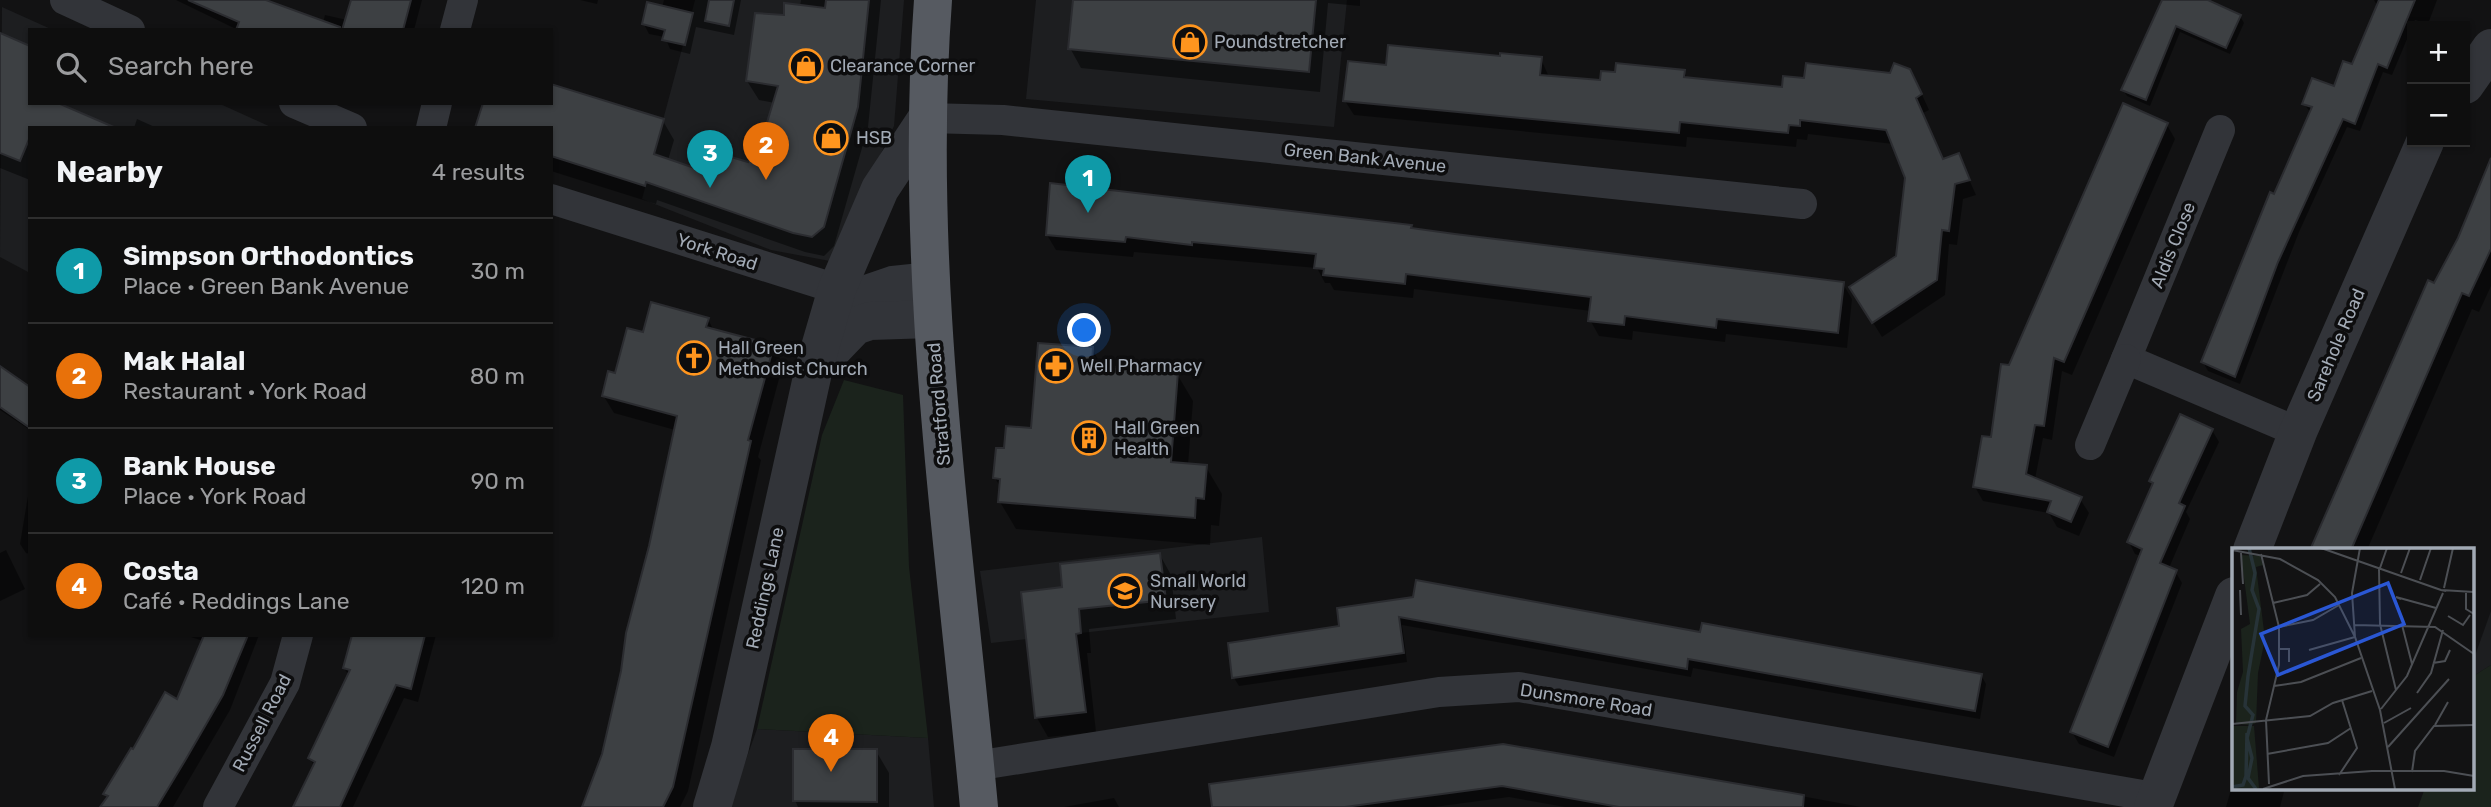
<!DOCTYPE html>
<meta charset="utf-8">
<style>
:root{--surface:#0e0e0e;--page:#1c1c1c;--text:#f1f3f6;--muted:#9b9c9e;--line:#2e2e2e;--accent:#7c3aed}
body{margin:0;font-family:Rubik,sans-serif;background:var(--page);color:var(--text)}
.controls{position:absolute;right:21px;top:21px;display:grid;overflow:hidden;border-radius:0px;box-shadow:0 2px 5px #0004}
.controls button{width:63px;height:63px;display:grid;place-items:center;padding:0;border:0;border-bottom:2px solid var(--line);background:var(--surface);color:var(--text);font:35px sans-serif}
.you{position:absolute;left:1085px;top:331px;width:24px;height:24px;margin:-18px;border:5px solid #fff;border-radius:50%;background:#1a73e8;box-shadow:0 0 0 10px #1a73e833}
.badge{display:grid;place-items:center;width:46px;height:46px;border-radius:50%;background:var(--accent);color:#fff;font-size:23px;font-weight:700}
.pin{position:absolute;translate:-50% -58px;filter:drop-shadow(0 2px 4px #0008)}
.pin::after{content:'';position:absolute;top:37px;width:24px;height:21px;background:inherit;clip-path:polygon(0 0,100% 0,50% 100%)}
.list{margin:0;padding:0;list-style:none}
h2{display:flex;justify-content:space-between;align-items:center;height:91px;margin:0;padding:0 28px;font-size:30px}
h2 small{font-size:23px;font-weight:400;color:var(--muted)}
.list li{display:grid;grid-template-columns:46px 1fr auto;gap:21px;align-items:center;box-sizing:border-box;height:105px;padding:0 28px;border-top:2px solid var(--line)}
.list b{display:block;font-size:26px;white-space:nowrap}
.list p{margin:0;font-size:23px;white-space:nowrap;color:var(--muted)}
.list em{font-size:23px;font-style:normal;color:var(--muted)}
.icon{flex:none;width:38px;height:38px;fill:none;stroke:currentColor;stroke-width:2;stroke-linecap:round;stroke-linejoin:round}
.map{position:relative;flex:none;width:2491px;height:807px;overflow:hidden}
.search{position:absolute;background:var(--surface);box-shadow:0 2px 5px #0004;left:28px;top:28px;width:525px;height:77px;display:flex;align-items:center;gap:18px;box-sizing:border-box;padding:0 24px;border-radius:0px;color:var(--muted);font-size:26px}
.panel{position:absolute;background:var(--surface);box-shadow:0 2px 5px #0004;left:28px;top:126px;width:525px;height:511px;border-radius:0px}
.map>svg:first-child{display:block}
.built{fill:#1d1e20}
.green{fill:#1b231c}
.shadow{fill:#0007}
.building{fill:#3d4043;stroke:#2b2c30;stroke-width:2}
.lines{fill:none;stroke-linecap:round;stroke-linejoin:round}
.minor{stroke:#323439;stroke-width:30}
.tertiary{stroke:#323439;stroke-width:38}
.trunk{stroke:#565a61;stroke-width:38}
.labels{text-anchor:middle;stroke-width:7;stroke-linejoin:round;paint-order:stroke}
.poi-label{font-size:18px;fill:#a2aab5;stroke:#0d0d0e;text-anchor:start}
.street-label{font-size:18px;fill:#a2aab5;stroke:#0d0d0e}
.inset-river{fill:none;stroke:#273338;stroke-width:3.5}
.inset-road{fill:none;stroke:#4c4f54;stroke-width:2}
.view{fill:#2a57d4;fill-opacity:0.15;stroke:#2a57d4;stroke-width:3.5}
.inset-edge{fill:none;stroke:#a2aab5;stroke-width:3.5}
</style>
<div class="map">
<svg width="2491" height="807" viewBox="0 0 2491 807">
<rect width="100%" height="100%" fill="#121213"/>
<g class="built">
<polygon points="695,0 904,0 894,126 830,261 771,250 642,199"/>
<polygon points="1036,0 1347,0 1334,127 1026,99"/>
<polygon points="2,7 53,30 30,30 30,103 218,103 273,128 30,128 30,273 0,257"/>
<polygon points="1262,537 1269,612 991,643 980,571"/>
<polygon points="2491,611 2491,665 2472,677 2472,664"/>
<polygon points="757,729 928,738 934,807 729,807"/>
</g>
<g class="green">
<polygon points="844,380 903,395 909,567 928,738 757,729 822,435"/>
<polygon points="2491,665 2491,807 2418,807 2425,788 2472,788 2472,677"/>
</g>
<g class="shadow">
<polygon points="176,0 261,0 323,23 325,15 347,20 352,0 422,0 414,30 238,30"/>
<polygon points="580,0 598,0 597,4"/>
<polygon points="664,0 741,0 734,35 696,27 690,54 670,49 665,37 649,34 644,24 662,8"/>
<polygon points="801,0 881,0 868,127 834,246 824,256 805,252 657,200 656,204 551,171 551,128 663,121 674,140 668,160 707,174 749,164 760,151 775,103 759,100 747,81 786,17 800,6"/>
<polygon points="1075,0 1360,0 1360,6 1328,3 1320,92 1081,68 1070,48"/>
<polygon points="2164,0 2204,0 2240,16 2244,23 2230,54 2180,32 2150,106 2127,96 2123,90"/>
<polygon points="2374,0 2437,0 2428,24 2415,20 2392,75 2383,72 2360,131 2347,127 2299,232 2240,384 2208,371 2203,362 2311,113 2304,104 2335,89 2353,67 2378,7"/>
<polygon points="0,48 30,103 66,103 64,108 30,128 30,180 0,168"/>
<polygon points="1501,58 1541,59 1549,77 1602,82 1684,72 1688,79 1783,89 1918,86 1929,110 1923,113 1944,160 1958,155 1976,195 1963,199 1957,245 1949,244 1945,295 1882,337 1860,302 1898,257 1907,178 1893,144 1808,134 1807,140 1797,139 1796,147 1687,137 1686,147 1354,115 1345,101 1387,67"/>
<polygon points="137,119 157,128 134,128"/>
<polygon points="2167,125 2175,139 2072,375 2062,371 2052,440 2043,438 2035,479 2080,499 2089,513 2079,536 2057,527 2049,513 1983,501 1975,487 1992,439 2010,367"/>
<polygon points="2491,167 2491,286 2479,312 2472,309 2367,550 2312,550"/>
<polygon points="1410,227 1412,230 1843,284 1852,299 1847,348 1726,334 1725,342 1633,331 1632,340 1599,336 1590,320 1591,311 1414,289 1413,298 1334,290 1330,283 1325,283 1317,268 1134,252 1133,257 1056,250 1047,235"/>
<polygon points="708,319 714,331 773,347 783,364 758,457 761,460 688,791 680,807 583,807 598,776 675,430 614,413 603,395 616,375"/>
<polygon points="1092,349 1103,368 1177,374 1193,401 1188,465 1206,467 1222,494 1219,526 1211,525 1210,545 1016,529 1000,502 1001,488 995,478 1006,450 1033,430"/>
<polygon points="0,368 30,389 30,430 0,410"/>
<polygon points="2212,430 2219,442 2186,512 2190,519 2169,568 2175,571 2182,583 2114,757 2079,744 2072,732 2141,556 2135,554 2129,542 2154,485 2151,481"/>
<polygon points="30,484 30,554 26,553 20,544"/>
<polygon points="6,550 25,589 0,601 0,553"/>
<polygon points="1160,555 1171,575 1176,619 1089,629 1091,653 1087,653 1096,732 1048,737 1037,718 1064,589"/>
<polygon points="1415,598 1702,634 1981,675 1986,684 1980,719 1693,668 1691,677 1402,625 1407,662 1239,686 1234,678 1341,628"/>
<polygon points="185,635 259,635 230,710 173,807 102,807 134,751 177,701 203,641"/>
<polygon points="354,635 436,635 418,702 404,698 353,807 295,807 314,766 310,758 349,676 344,668"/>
<polygon points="876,751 889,773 889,807 798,807 795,800"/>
<polygon points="1665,771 1861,807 1565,807 1509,797 1434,807 1214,807 1211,786 1665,775"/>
<polygon points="2234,779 2234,788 2285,788 2280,807 2226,807"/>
<polygon points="1114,798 1119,807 1064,807"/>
</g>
<g class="building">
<polygon points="188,0 266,0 340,27 340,30 236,30 239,22"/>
<polygon points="351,0 411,0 403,30 342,30"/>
<polygon points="709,0 734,0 729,26 705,21"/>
<polygon points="826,0 869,0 858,107 824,227 812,237 793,233 646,182 645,186 551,156 551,128 475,128 483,103 551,103 551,84 664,119 654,154 706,172 711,151 748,162 754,147 759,149 778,86 746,81 755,13 784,15 784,3 825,8"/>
<polygon points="1073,0 1316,0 1309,72 1068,49"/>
<polygon points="2162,0 2208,0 2241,15 2226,48 2176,26 2146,100 2121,90"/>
<polygon points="2379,0 2415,0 2387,68 2378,64 2355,124 2343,119 2278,262 2235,377 2201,362 2270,192 2274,194 2312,107 2302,104 2312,78 2334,86 2343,61 2352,64"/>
<polygon points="647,2 693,13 685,45 662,40 665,30 642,24"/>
<polygon points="0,33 30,46 30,103 58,103 116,128 30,128 30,137 20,161 0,153"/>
<polygon points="1388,45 1500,56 1500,53 1542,57 1540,75 1600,80 1601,71 1615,72 1616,63 1685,70 1684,77 1782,87 1783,76 1804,78 1806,63 1890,73 1894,63 1910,69 1922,94 1916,98 1943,159 1959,153 1970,180 1955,184 1949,231 1942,230 1937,280 1872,323 1849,287 1896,256 1905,178 1886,130 1800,120 1800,126 1789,125 1788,133 1680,122 1679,133 1343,101 1348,61 1386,65"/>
<polygon points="2123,103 2168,123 2064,362 2054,358 2044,426 2035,425 2026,474 2082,497 2071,522 2047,512 2051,501 1973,487 1982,436 1991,437 2001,364 2009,365"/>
<polygon points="2491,158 2491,249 2469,296 2462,293 2351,550 2310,550 2428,280 2434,283 2458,238"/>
<polygon points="1050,183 1412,225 1411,228 1455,234 1844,282 1838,333 1717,319 1716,328 1625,316 1624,325 1588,321 1591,297 1406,274 1405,284 1323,275 1324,269 1314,268 1316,254 1192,242 1192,245 1126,237 1125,242 1046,235"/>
<polygon points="651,302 709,318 706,327 774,345 748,440 751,441 673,787 663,807 582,807 602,754 621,671 626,633 649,546 677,416 602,396 608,371 615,373 627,328 643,332"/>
<polygon points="1038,343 1093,347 1092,365 1178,372 1171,462 1207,465 1204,499 1196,498 1195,518 998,502 1000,479 993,478 996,448 1004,448 1006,426 1031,428"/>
<polygon points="0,366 30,387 30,428 0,407"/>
<polygon points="2180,414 2213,429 2179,503 2185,506 2160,563 2177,570 2108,747 2070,732 2142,549 2127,542 2153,483 2149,481"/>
<polygon points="1160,553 1166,600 1079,609 1081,633 1076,634 1086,712 1035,718 1021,592 1062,587 1060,564"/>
<polygon points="1416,580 1700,632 1702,623 1982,674 1975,711 1688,659 1687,669 1399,617 1404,653 1232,678 1228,643 1339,626 1337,608 1413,597"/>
<polygon points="204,635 248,635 223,695 186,759 157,807 100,807 108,796 103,794 131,748 133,749 165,692 177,699"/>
<polygon points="352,635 425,635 411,689 396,685 340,807 293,807 315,762 308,758 350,670 343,668"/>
<polygon points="1503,744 1804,795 1803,807 1619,807 1502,786 1345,807 1212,807 1209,784"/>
<polygon points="793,749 877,749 877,802 793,801"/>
</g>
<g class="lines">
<g class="minor">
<polyline points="65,0 130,30"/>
<polyline points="455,30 463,0"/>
<polyline points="294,103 352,128"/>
<polyline points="927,118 1003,120 1802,204"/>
<polyline points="431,128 437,103"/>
<polyline points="2220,130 2126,359 2298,432"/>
<polyline points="551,199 837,289 855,298"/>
<polyline points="2090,445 2126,359"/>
<polyline points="975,766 1439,692 1519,687 2154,797"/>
<polyline points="218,807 285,683 298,635"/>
</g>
<g class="tertiary">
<polyline points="2465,85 2491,48"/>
<polyline points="832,333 855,298 893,285 931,281"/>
<polyline points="830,352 855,326 870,321 931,319"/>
<polyline points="2252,550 2298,432 2425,142"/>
<polyline points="712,807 730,747 814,368 837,289 880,189 927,118"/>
<polyline points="2153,807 2234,596"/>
</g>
<path class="trunk" d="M933 0C913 270 954 538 979 807"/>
</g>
<defs>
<symbol id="shop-ring" viewBox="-11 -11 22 22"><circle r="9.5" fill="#0d0d0e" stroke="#ff951e" stroke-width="1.5"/><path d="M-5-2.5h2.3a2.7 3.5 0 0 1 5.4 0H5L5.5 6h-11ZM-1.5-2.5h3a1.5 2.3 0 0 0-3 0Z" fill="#ff951e"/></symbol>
<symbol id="church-ring" viewBox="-11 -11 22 22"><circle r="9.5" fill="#0d0d0e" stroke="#ff951e" stroke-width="1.5"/><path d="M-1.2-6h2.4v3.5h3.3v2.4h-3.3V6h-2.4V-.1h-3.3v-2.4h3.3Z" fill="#ff951e"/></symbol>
<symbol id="pharmacy-ring" viewBox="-11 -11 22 22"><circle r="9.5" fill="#0d0d0e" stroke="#ff951e" stroke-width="1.5"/><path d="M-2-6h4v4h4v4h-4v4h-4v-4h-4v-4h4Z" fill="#ff951e"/></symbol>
<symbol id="building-ring" viewBox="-11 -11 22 22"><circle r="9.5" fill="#0d0d0e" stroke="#ff951e" stroke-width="1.5"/><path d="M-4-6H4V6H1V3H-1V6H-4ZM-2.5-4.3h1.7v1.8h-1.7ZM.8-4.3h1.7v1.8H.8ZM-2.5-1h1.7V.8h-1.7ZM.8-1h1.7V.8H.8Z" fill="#ff951e"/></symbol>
<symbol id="school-ring" viewBox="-11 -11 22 22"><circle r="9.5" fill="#0d0d0e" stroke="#ff951e" stroke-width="1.5"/><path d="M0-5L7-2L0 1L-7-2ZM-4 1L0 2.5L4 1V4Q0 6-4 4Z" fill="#ff951e"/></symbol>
</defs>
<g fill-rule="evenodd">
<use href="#shop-ring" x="1171" y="23" width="38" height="38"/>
<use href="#shop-ring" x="787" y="47" width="38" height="38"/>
<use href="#shop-ring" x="812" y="119" width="38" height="38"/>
<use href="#church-ring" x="675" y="339" width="38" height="38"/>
<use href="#pharmacy-ring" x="1037" y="347" width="38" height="38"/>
<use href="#building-ring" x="1070" y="419" width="38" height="38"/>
<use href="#school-ring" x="1106" y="572" width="38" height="38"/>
</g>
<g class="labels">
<g class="poi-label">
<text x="1214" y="48">Poundstretcher</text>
<text x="830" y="72">Clearance Corner</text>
<text x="856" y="144">HSB</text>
<text x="718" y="354">Hall Green<tspan x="718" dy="21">Methodist Church</tspan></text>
<text x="1080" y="372">Well Pharmacy</text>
<text x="1114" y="434">Hall Green<tspan x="1114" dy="21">Health</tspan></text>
<text x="1150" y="587">Small World<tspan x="1150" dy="21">Nursery</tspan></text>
</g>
<g class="street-label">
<text transform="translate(1365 158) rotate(6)" y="6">Green Bank Avenue</text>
<text transform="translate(2173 245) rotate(-68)" y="6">Aldis Close</text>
<text transform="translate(717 252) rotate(18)" y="6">York Road</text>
<text transform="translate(2336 345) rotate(-67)" y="6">Sarehole Road</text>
<text transform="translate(939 404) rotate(-95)" y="6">Stratford Road</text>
<text transform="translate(765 588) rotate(-78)" y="6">Reddings Lane</text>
<text transform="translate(1586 700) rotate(9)" y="6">Dunsmore Road</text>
<text transform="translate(262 723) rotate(-63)" y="6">Russell Road</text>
</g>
</g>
<g transform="translate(2232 548)">
<rect width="242" height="242" fill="#121213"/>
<path d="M9 7 28 8 31 17 24 19 33 91 26 125 24 175 19 177 4 176 5 144 11 124 9 81 18 76ZM0 178H22L27 240 0 241Z" fill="#1b231c"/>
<path class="inset-river" d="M16 128 13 158 21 167 15 190 20 210 16 230 24 241M16 128 27 61 20 42 23 25 17 0M0 239 11 237 14 228 15 185"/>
<path class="inset-road" d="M89 0 209 42M0 2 48 11 86 32 103 49 123 89 148 162 163 241M9 5 11 36M29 6 47 79V117L34 172 37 236M148 20 155 0M147 21 148 76 164 142M169 25 178 0M188 32 199 0M212 40 221 0M8 42 9 67M214 43 209 42 242 44M234 45V61L242 66M169 51 164 49 204 60M41 55 75 47 88 36M216 68 231 77 238 67M122 77 203 79 242 106M170 77 180 116M47 79 81 72 107 57M47 101H57V114M77 102 123 89 120 45 128 0M201 115 213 113 218 102M42 138 69 134 129 110M185 145 199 125 211 82M149 161 175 128 211 45M152 175 179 160M0 176 78 168 101 155 140 143M203 177 216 154M156 199 217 131M35 206 96 195 119 180M180 224 183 203 202 178 242 177M107 227 125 200 110 152M31 241 71 228 140 223H212L242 228"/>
<path class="view" d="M156 35 172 76 46 127 29 86Z"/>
<rect width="242" height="242" class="inset-edge"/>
</g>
</svg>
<div class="controls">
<button>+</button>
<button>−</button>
</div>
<div class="you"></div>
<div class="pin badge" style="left:1088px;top:213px;background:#0f9aa8">1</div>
<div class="pin badge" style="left:766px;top:180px;background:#e8710a">2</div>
<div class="pin badge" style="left:710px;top:188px;background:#0f9aa8">3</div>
<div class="pin badge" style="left:831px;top:772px;background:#e8710a">4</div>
<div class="search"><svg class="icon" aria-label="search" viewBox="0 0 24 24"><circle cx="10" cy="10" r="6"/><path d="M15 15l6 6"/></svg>Search here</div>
<section class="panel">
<h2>Nearby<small>4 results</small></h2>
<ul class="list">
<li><span class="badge" style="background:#0f9aa8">1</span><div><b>Simpson Orthodontics</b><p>Place · Green Bank Avenue</p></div><em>30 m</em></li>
<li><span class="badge" style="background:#e8710a">2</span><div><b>Mak Halal</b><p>Restaurant · York Road</p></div><em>80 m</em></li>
<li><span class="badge" style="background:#0f9aa8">3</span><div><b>Bank House</b><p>Place · York Road</p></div><em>90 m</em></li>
<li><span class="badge" style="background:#e8710a">4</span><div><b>Costa</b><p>Café · Reddings Lane</p></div><em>120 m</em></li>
</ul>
</section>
</div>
